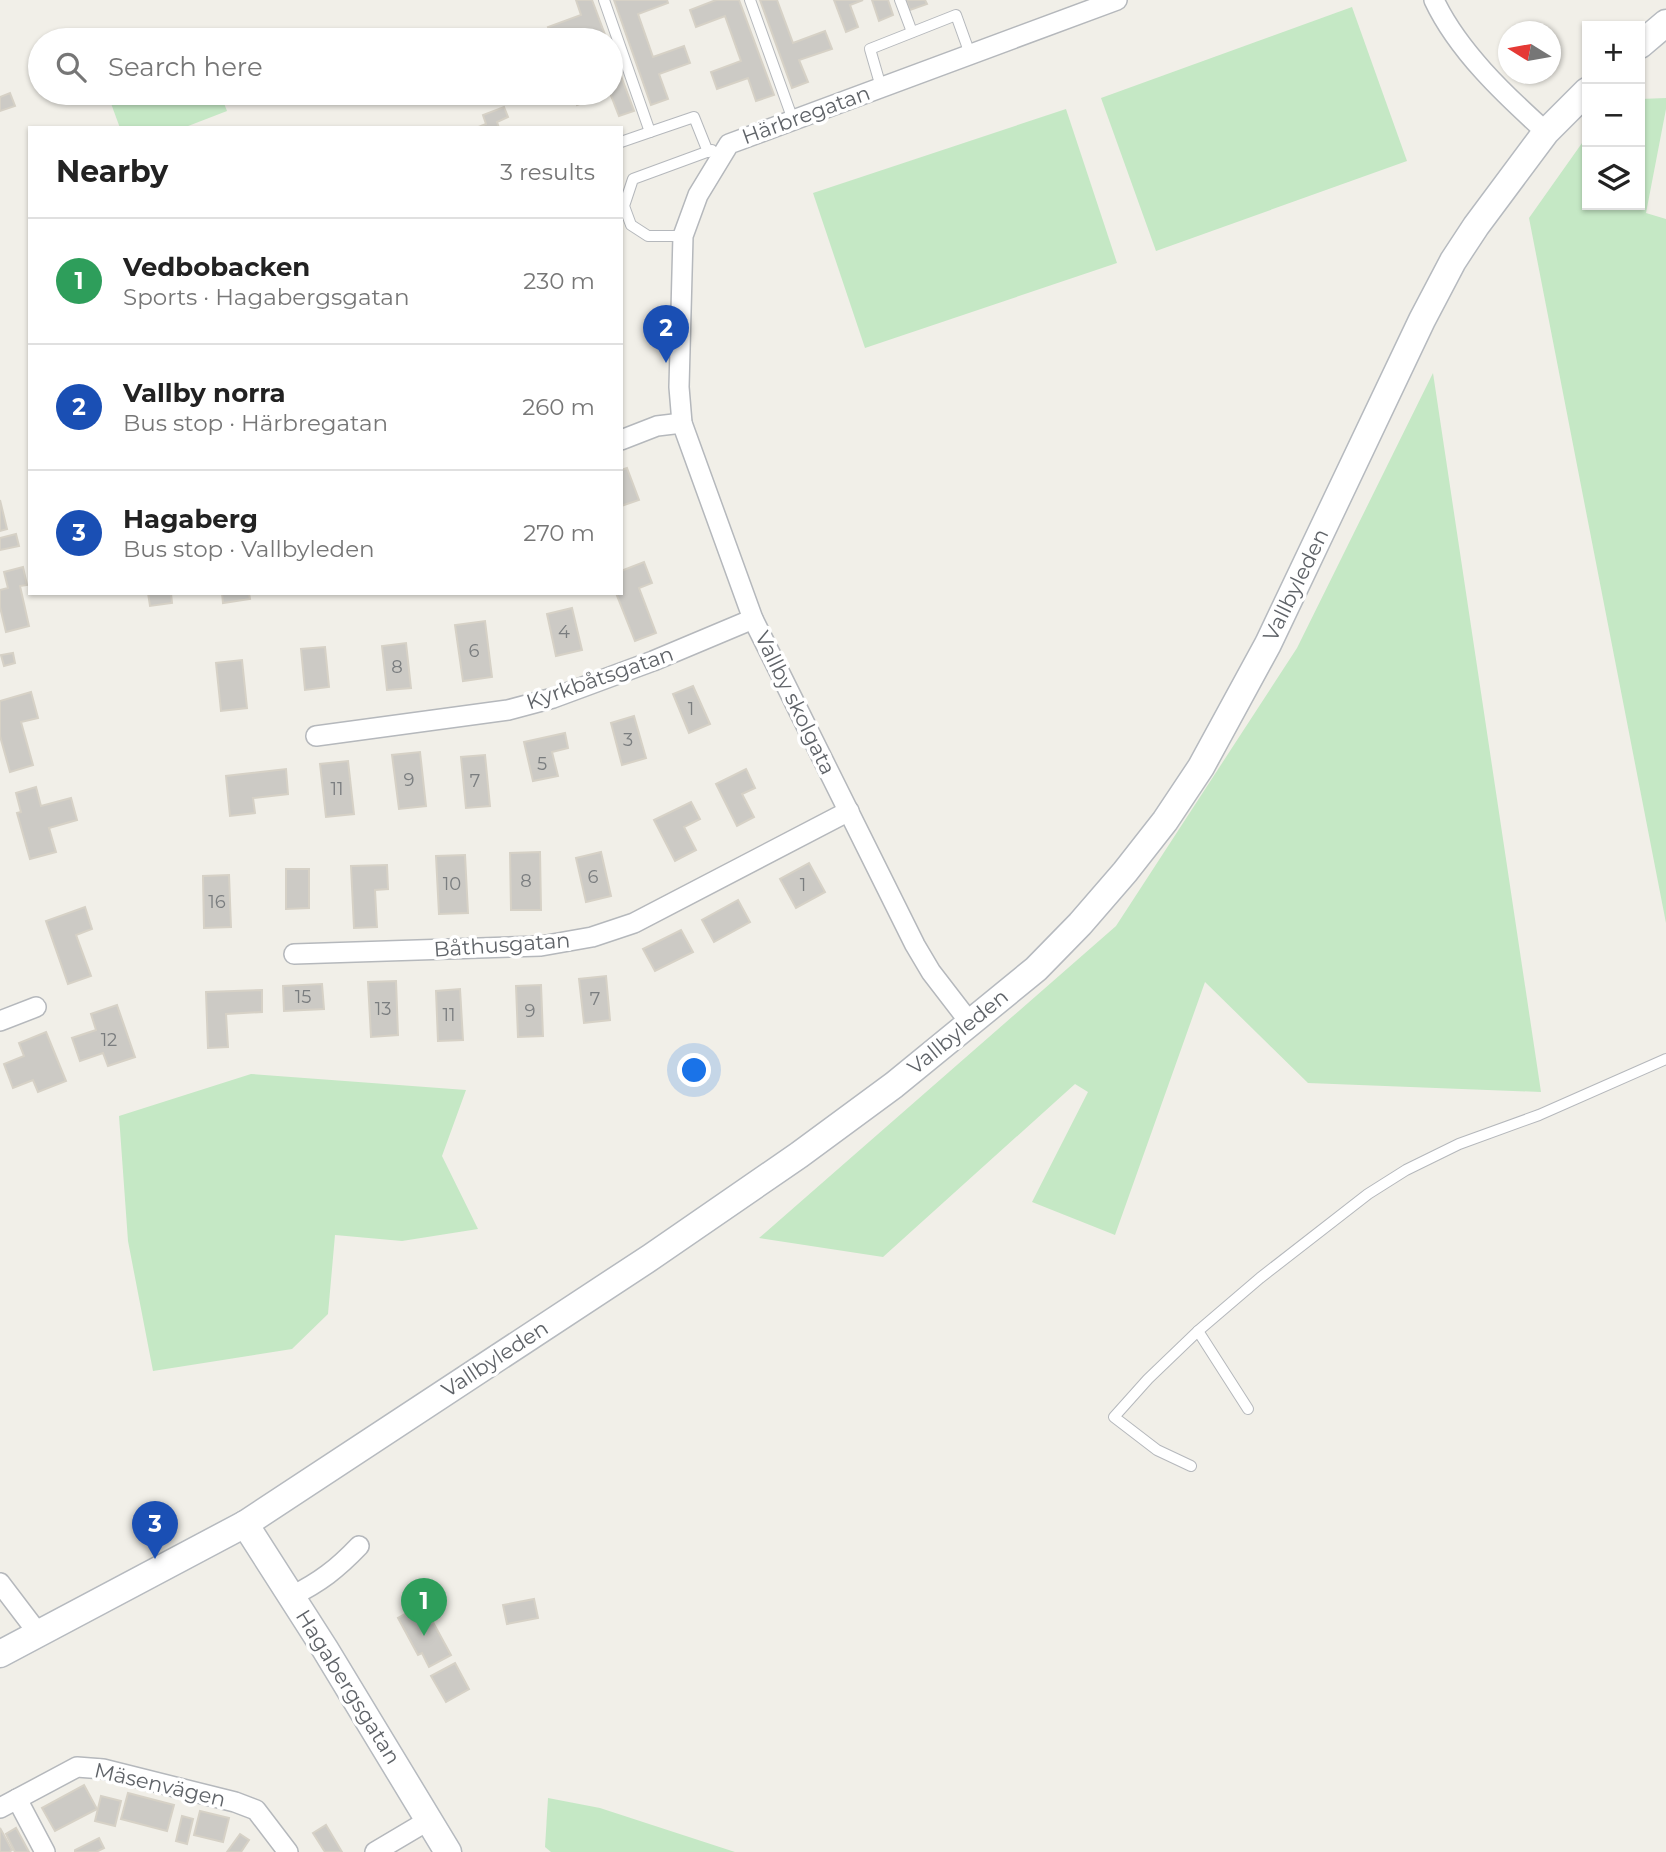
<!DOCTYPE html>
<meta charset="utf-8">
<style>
:root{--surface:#fff;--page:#f6f6f6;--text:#222;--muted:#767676;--line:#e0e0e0;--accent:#ea580c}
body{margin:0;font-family:Montserrat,sans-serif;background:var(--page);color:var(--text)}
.controls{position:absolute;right:21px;top:21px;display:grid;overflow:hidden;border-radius:0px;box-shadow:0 2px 5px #0004}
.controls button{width:63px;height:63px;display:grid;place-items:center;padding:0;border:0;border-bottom:2px solid var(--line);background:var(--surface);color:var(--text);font:35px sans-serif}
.compass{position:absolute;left:1498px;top:21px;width:63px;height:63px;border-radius:50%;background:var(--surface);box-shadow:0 2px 5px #0004;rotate:281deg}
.you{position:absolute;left:695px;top:1071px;width:24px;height:24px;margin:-18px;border:5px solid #fff;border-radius:50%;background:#1a73e8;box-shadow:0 0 0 10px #1a73e833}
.badge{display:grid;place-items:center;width:46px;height:46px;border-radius:50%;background:var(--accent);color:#fff;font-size:23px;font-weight:700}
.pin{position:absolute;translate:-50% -58px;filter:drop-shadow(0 2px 4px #0008)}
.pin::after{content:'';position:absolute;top:37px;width:24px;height:21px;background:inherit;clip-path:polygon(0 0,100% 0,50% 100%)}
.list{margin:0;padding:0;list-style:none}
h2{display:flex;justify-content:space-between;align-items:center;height:91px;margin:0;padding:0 28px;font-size:30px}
h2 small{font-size:23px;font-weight:400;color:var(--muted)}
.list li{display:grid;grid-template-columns:46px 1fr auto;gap:21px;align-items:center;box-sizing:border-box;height:126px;padding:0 28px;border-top:2px solid var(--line)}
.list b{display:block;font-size:26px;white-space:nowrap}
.list p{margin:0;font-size:23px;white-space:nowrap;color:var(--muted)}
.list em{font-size:23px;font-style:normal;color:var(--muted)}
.icon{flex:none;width:38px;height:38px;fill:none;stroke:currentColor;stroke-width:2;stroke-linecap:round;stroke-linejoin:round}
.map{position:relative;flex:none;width:1666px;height:1852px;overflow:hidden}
.search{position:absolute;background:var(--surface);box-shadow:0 2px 5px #0004;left:28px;top:28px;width:595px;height:77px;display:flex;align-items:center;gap:18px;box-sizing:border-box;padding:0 24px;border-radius:38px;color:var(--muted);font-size:26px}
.panel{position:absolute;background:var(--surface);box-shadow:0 2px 5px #0004;left:28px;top:126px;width:595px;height:469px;border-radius:0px}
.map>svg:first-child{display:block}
.green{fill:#c5e8c5}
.building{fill:#cccac5;stroke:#d6d1c6;stroke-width:2}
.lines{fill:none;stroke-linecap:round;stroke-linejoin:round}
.lane-casing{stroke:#b5b8bc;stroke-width:12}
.street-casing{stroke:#b5b8bc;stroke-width:22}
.secondary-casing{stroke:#b6babf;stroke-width:29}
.lane{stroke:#fff;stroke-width:10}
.street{stroke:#fff;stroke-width:19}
.secondary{stroke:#fff;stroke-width:26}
.labels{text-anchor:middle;stroke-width:7;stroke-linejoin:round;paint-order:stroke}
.number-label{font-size:18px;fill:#7a7d7f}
.street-label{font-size:21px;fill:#5f6368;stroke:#fff}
</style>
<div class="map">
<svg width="1666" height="1852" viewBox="0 0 1666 1852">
<rect width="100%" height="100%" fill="#f1efe8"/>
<g class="green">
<polygon points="1352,7 1407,161 1156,251 1101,98"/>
<polygon points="122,93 220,93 227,111 183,128 120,128 109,98"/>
<polygon points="1666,98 1666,109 1646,213 1666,219 1666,923 1529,218 1587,136 1587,205 1640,205 1640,99"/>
<polygon points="1066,109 1117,263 865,348 813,193"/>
<polygon points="1433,373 1541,1092 1308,1083 1205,982 1115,1235 1032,1202 1088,1092 1075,1084 883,1257 759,1238 1116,926 1297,648"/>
<polygon points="251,1074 466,1090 442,1156 478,1229 402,1241 335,1235 328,1314 292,1349 153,1371 128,1241 119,1116"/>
<polygon points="548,1798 600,1808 735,1852 551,1852 545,1847"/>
</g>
<g class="building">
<polygon points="576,0 592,0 607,40 591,40 588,31 563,40 553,40 548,27 581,15"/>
<polygon points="614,0 667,0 668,3 638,14 653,57 684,46 690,63 659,74 668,99 651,105"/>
<polygon points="716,0 739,0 774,95 756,101 748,78 717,89 711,72 741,61 725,16 696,27 690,10"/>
<polygon points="760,0 777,0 793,43 825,31 832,49 799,60 808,82 792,88"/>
<polygon points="834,0 863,0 850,5 858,27 846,32"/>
<polygon points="872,0 888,0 893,15 879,21"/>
<polygon points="906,0 925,0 927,4 910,10"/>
<polygon points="611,49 634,111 619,116 610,93"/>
<polygon points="10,93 15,106 0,111 0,97"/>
<polygon points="573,93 610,93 577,105"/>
<polygon points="504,107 508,117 497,122 499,128 476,128 486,124 483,115"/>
<polygon points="627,468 639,500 621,506 621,470"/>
<polygon points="0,500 7,529 0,531"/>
<polygon points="16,534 19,546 0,550 0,538"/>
<polygon points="644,562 652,583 639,588 656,633 635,641 616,593 621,593 621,571"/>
<polygon points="23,567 27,585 20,586 29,626 6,632 0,607 0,590 8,588 4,572"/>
<polygon points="148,593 171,593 172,603 150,606"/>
<polygon points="222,593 249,593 250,599 223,603"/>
<polygon points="572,608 582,650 556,656 547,614"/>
<polygon points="485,621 492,677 463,681 455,625"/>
<polygon points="406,643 411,688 387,690 382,646"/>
<polygon points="325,647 329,687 305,690 301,649"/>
<polygon points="13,653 15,663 4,666 1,655"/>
<polygon points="242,660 247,708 221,711 216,663"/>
<polygon points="693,686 710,724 689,733 673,694"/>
<polygon points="31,692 38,718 21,722 33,765 10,772 0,736 0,701"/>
<polygon points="634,716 646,758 622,765 611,723"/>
<polygon points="565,733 568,748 552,752 558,776 533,781 524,742"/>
<polygon points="420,752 426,806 399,809 392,755"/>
<polygon points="485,755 490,806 466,808 461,757"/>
<polygon points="348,761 354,814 326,817 320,764"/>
<polygon points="286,769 288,794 253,798 255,813 230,816 226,776"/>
<polygon points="746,769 755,788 742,794 754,817 737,826 716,784"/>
<polygon points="36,787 41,806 71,798 77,820 49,828 56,852 30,859 17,813 21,812 16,793"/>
<polygon points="691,802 700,819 684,827 696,850 675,861 654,820"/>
<polygon points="540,852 541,910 511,910 510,853"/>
<polygon points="601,852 611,896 586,902 576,858"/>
<polygon points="465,855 468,913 439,914 436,856"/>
<polygon points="809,863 825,892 796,908 780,879"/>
<polygon points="387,865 388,889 375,890 377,927 354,928 351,866"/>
<polygon points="286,869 309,869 309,908 286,909"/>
<polygon points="229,875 231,927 204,928 203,876"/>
<polygon points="738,900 750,922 714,942 702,920"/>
<polygon points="85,907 92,929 76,935 91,976 68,984 46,921"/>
<polygon points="681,930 693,952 655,971 643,949"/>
<polygon points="606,976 610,1020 584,1023 579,979"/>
<polygon points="396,981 398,1035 371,1037 368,982"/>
<polygon points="322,984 324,1009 284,1011 283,986"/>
<polygon points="541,985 543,1036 518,1037 516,986"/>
<polygon points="460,989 463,1040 438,1041 436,991"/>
<polygon points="262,990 262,1012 226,1014 228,1047 208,1048 206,992"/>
<polygon points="117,1005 135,1057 108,1066 103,1053 80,1061 72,1038 96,1030 91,1014"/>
<polygon points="46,1032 66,1081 38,1092 33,1080 13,1088 4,1064 24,1056 19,1043"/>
<polygon points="534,1599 538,1618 507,1624 503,1605"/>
<polygon points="423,1604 451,1655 429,1667 422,1653 418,1655 398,1618"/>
<polygon points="455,1663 469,1689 446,1702 431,1676"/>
<polygon points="84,1785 97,1809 55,1831 42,1808"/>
<polygon points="128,1793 174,1805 167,1831 121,1819"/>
<polygon points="101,1796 121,1801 115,1826 95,1821"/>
<polygon points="200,1811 229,1818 223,1842 194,1835"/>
<polygon points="182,1816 193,1819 187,1844 176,1841"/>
<polygon points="326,1825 342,1852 325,1852 313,1833"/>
<polygon points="0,1828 12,1850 9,1852 0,1852"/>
<polygon points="16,1828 29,1852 15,1852 6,1834"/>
<polygon points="240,1834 249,1840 241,1852 227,1852"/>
<polygon points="99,1838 104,1848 96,1852 75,1852 75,1850"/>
</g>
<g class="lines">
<defs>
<g id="lane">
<polyline points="604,0 650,132 694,117 708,152"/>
<polyline points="750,0 793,120"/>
<polyline points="900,0 912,32"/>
<polyline points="881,87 870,49 956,15 970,54"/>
<polyline points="621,142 650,132"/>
<polyline points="683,236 648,236 631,225 624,206 633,179 712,150"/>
<polyline points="1198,1331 1248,1409"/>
<polyline points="1191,1466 1157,1450 1114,1417 1148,1379 1198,1331 1260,1278 1368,1194 1406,1170 1459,1144 1539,1115 1666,1059"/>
</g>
<g id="street">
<path d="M1434 0C1458 51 1505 95 1546 132"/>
<polyline points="621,440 657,426 682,423"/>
<polyline points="316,736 508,710 553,698 653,661 753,619"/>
<polyline points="294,954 541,946 592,937 634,923 849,811"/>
<polyline points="0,1021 36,1007"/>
<polyline points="971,1024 931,972 915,945 753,619 682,423 679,387 683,236 698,195 729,144 1117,0"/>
<polyline points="0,1583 38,1633"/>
<path d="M292 1596C320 1582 337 1569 359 1546"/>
<polyline points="17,1799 45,1852"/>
<polyline points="0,1808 77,1767 103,1769 235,1802 256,1810 288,1852"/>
<polyline points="375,1852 429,1820"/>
</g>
<g id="secondary">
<polyline points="1640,45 1666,23"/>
<polyline points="245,1524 325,1649 448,1852"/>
<polyline points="0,1654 245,1524 651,1257 799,1155 894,1085 1036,969 1080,924 1125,872 1165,821 1201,767 1268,644 1422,320 1453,261 1476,226 1546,132 1587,91"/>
</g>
</defs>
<use href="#lane" class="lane-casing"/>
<use href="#street" class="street-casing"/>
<use href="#secondary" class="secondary-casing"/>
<use href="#lane" class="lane"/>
<use href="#street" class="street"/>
<use href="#secondary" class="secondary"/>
</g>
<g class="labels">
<g class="number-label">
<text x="564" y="638">4</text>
<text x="474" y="657">6</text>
<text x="397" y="673">8</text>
<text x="691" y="715">1</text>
<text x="628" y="746">3</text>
<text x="542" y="770">5</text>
<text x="409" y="786">9</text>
<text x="475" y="787">7</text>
<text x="337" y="795">11</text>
<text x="593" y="883">6</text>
<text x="526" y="887">8</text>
<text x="452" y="890">10</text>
<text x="803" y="891">1</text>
<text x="217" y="908">16</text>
<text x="303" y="1003">15</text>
<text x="595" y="1005">7</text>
<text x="383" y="1015">13</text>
<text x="530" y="1017">9</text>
<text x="449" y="1021">11</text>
<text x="109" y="1046">12</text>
</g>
<g class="street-label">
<text transform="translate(806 115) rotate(-20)" y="7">Härbregatan</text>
<text transform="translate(1296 585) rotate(-64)" y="7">Vallbyleden</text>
<text transform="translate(600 678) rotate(-19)" y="7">Kyrkbåtsgatan</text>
<text transform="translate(795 703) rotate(64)" y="7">Vallby skolgata</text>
<text transform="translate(502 945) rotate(-4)" y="7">Båthusgatan</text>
<text transform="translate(958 1032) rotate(-39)" y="7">Vallbyleden</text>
<text transform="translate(495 1359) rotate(-33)" y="7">Vallbyleden</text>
<text transform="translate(348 1687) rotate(58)" y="7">Hagabergsgatan</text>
<text transform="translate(160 1785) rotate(13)" y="7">Mäsenvägen</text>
</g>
</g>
</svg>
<div class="controls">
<button>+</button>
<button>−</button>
<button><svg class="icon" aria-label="layers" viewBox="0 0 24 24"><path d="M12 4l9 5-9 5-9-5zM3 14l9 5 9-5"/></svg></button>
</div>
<svg class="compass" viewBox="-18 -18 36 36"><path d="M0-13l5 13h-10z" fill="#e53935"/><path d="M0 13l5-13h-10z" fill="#767676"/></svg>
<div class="you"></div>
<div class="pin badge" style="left:424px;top:1636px;background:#2e9e5b">1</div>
<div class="pin badge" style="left:666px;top:363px;background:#1a4fb4">2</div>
<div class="pin badge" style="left:155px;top:1559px;background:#1a4fb4">3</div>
<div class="search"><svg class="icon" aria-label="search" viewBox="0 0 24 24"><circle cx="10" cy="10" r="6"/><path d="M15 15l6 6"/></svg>Search here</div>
<section class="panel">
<h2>Nearby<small>3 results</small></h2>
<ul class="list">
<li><span class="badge" style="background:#2e9e5b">1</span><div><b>Vedbobacken</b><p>Sports · Hagabergsgatan</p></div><em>230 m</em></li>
<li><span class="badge" style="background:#1a4fb4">2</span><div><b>Vallby norra</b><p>Bus stop · Härbregatan</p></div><em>260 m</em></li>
<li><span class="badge" style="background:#1a4fb4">3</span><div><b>Hagaberg</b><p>Bus stop · Vallbyleden</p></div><em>270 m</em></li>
</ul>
</section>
</div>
